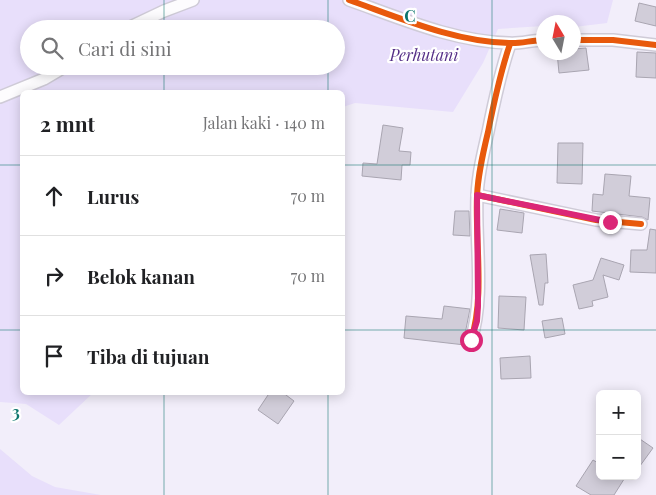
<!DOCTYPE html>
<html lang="id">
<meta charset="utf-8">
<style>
:root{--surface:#fff;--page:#f6f6f6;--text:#202124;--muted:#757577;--line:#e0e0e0}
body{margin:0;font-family:"Playfair Display",serif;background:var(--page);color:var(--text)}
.controls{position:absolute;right:15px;bottom:15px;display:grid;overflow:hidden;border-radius:8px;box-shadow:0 2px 12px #0003}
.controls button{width:45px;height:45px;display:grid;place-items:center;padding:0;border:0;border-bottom:1px solid var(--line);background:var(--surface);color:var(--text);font:25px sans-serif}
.compass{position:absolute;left:536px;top:15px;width:45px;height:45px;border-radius:50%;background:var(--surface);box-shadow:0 2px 12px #0003;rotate:350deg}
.stop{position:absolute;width:15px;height:15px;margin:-11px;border:4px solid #db2777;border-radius:50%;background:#fff}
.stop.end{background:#db2777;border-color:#fff;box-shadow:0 1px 5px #0008}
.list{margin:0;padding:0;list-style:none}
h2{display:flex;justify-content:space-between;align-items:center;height:65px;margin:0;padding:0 20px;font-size:21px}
h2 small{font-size:16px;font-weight:400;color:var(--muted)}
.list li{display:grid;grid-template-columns:32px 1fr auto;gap:15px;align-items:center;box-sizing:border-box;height:80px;padding:0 20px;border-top:1px solid var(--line)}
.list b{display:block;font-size:19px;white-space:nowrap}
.list em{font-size:16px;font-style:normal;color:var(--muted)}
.icon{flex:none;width:28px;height:28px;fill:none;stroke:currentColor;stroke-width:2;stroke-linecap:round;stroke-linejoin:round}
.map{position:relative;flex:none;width:656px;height:495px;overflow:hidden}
.search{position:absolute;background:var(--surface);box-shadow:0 2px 12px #0003;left:20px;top:20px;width:325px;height:55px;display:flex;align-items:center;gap:12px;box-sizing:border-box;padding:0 18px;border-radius:28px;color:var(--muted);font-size:19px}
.panel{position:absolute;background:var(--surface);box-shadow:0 2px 12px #0003;left:20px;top:90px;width:325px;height:305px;border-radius:8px}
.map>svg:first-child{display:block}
.green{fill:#e8dffb;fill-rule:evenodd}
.building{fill:#d1cdd9;stroke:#a9a5b1}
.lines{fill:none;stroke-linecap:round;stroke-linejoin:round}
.minor-casing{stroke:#cfcbd7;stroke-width:14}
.minor{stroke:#fdfcfe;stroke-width:11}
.cycleway-casing{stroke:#fff;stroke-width:9}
.cycleway{stroke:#e8590c;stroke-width:6}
.route{stroke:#db2777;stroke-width:6}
.grid{fill:none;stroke:#0f766e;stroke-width:1;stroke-opacity:0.55}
.labels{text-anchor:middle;stroke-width:4.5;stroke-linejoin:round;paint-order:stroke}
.park-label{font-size:16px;font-style:italic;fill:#552f87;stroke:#fff}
.grid-label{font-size:16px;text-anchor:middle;font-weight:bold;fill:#0f766e;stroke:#fff;stroke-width:4.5;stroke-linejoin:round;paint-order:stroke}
</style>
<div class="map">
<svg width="656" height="495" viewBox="0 0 656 495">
<rect width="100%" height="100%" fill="#f2eefa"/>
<g class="green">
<path d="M0 0H613L607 23 574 27V22H544L543 26 498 29 483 63 453 112 355 103 343 107 342 92H22V392L93 393 59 425 26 404 0 402ZM29 29H336V66H29Z"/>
<polygon points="0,449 32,476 55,487 101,495 0,495"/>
</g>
<g class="building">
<polygon points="639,3 656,7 656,26 635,21"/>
<polygon points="586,48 589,70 559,73 557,52 574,52 574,49"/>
<polygon points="637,52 656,53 656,78 636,77"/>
<polygon points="383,125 403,128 399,151 411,152 410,165 402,165 401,180 362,176 363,163 377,164"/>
<polygon points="558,143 583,143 582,184 557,183"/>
<polygon points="605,174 631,176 629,196 650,198 648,220 642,217 592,211 593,194 603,195"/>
<polygon points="500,209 524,213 522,233 497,230"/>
<polygon points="455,211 469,211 470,236 453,235"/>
<polygon points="650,229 656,230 656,273 630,272 631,250 647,250"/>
<polygon points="546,254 548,283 545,283 543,305 539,305 530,255"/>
<polygon points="601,258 624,265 619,280 603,275 608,297 592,301 593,306 579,309 573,285 593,280"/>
<polygon points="499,296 526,297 524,330 498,328"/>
<polygon points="444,306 470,309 464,339 465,345 404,338 406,316 442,319"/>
<polygon points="562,318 565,334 545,338 542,321"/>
<polygon points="530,356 531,378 501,379 500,358"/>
<polygon points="270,392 282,392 294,401 278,424 258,410"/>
<polygon points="637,437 653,448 637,470"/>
<polygon points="593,460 600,464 600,476 626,476 614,495 591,495 576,486"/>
</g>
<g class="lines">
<defs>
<g id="minor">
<path d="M349 0C400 18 455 42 509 43 520 44 532 40 544 40"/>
<polyline points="126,29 164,11 193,0"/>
<polyline points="574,40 613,40 656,45"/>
<polyline points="0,97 44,79 66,66"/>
<polyline points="477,195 596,220 641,224"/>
<path d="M471 340C485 296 475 242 477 196 478 174 483 153 488 132 494 102 500 73 510 44"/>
</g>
</defs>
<use href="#minor" class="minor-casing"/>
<use href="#minor" class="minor"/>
<defs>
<g id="cycleway">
<path d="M349 0C400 18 455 42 509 43 520 44 532 40 544 40"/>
<polyline points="574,40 613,40 656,45"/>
<polyline points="477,195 596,220 641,224"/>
<path d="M471 340C485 296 475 242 477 196 478 174 483 153 488 132 494 102 500 73 510 44"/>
</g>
</defs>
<use href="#cycleway" class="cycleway-casing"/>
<use href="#cycleway" class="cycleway"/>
</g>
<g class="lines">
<polyline class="route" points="471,340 477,321 478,306 477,195 610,222"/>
</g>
<path class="grid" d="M164 0V29M328 0V29M492 0V495M164 66V92M328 66V92M0 165H22M342 165H656M0 330H22M342 330H656M164 392V495M328 392V495"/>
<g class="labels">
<g class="park-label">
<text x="424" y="61">Perhutani</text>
</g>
</g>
<g class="grid-label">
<text x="410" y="22">C</text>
<text x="16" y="418">3</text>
</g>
</svg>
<div class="controls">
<button>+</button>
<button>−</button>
</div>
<svg class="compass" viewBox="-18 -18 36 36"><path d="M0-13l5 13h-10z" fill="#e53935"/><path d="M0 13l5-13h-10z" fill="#757577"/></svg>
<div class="stop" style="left:471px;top:340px"></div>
<div class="stop end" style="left:610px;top:222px"></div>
<div class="search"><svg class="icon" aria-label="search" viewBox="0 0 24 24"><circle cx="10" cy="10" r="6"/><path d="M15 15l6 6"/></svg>Cari di sini</div>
<section class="panel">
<h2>2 mnt<small>Jalan kaki · 140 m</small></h2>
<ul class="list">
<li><svg class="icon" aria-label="ahead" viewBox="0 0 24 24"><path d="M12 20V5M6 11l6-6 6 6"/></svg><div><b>Lurus</b></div><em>70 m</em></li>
<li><svg class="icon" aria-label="right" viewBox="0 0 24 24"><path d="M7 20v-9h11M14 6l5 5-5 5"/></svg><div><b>Belok kanan</b></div><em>70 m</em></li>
<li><svg class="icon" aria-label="arrive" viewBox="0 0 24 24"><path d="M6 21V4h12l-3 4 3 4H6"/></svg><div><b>Tiba di tujuan</b></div></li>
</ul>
</section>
</div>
